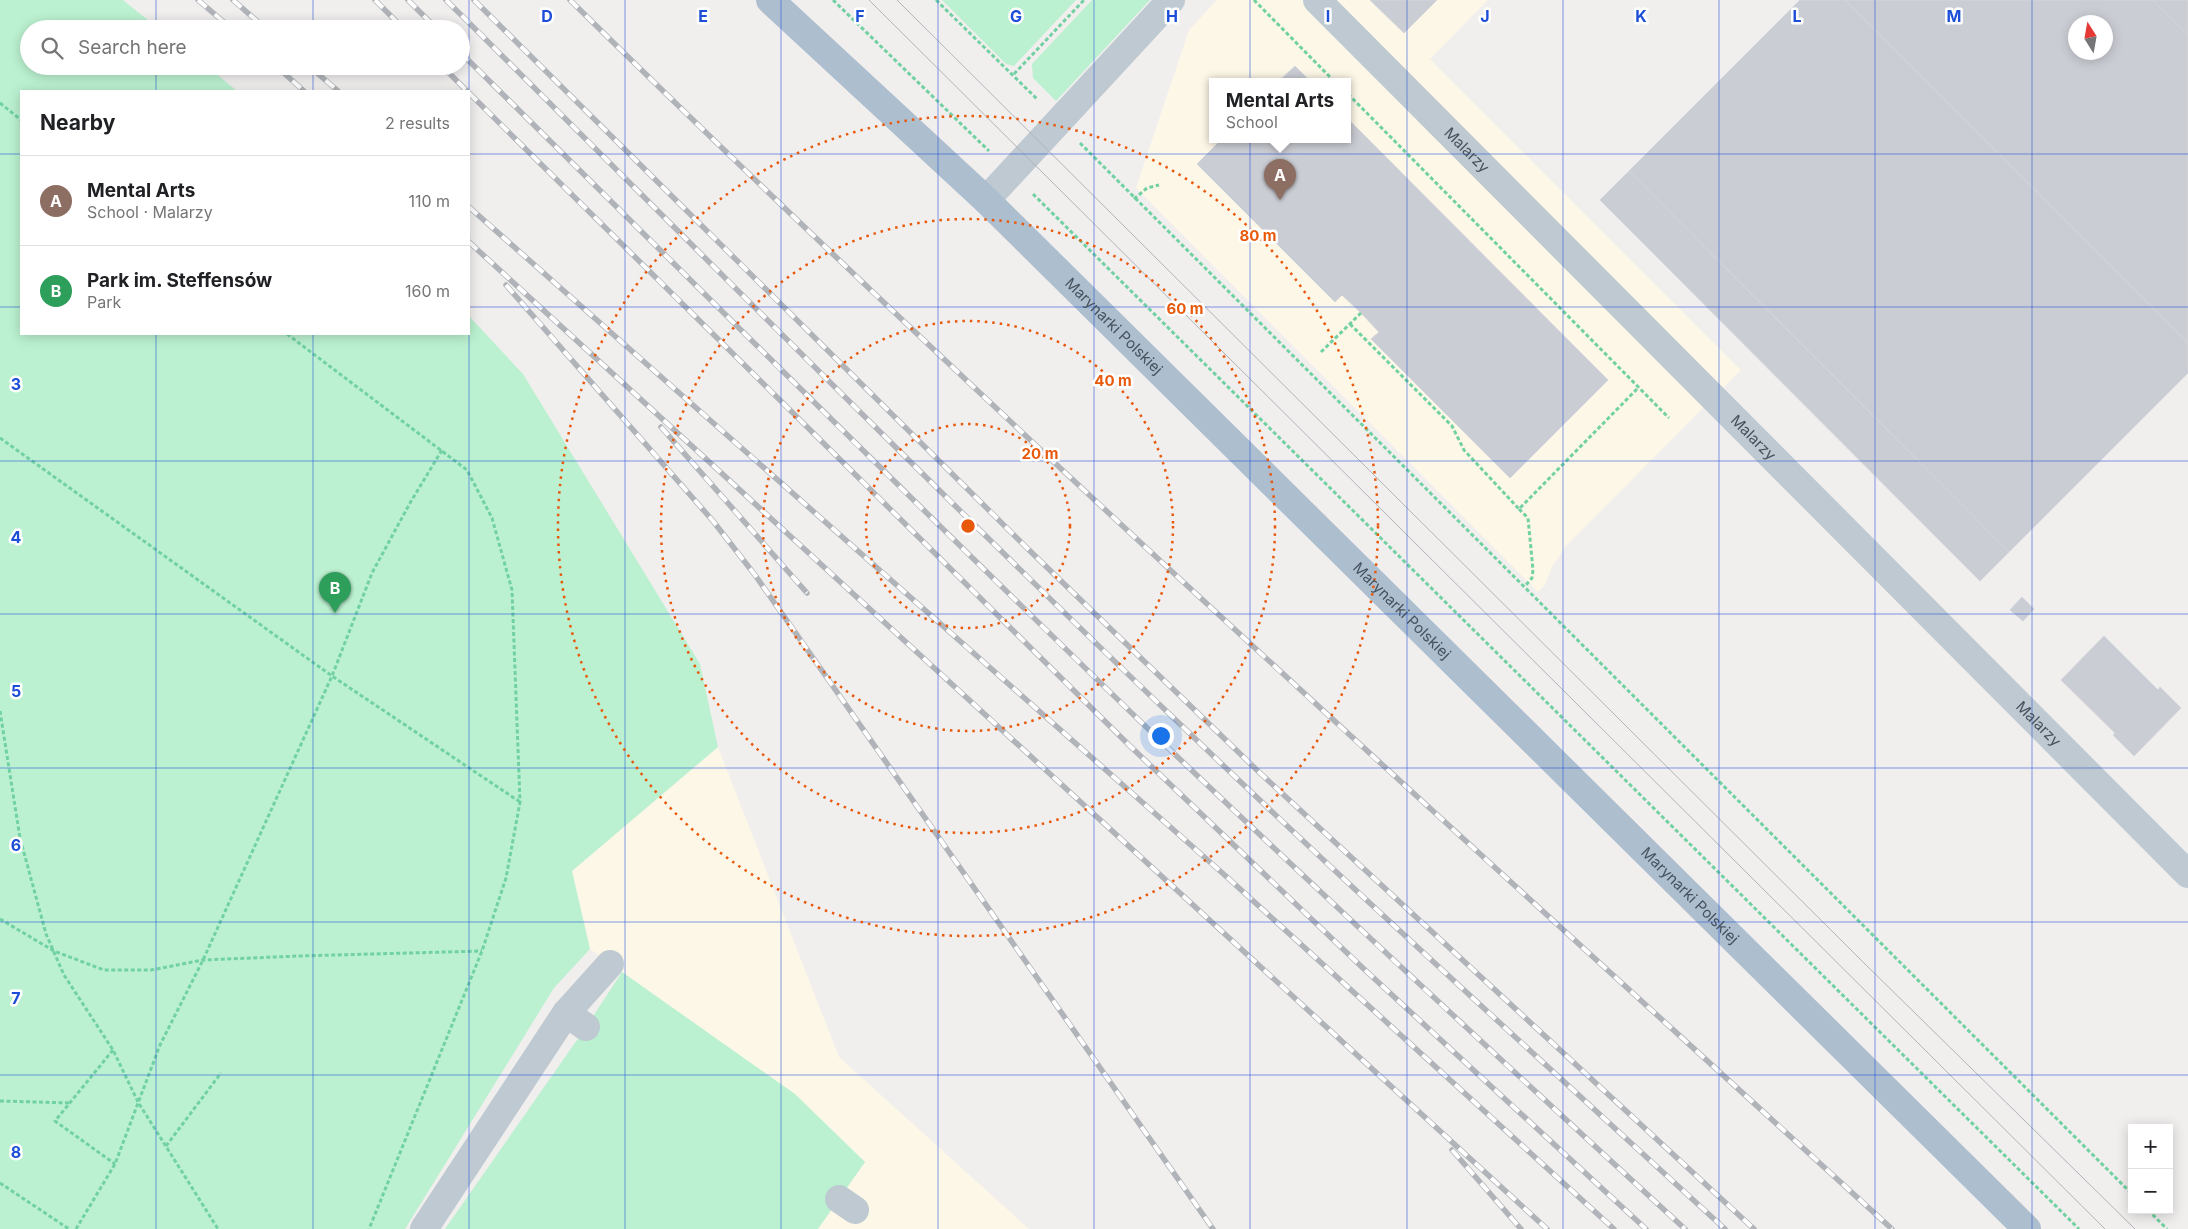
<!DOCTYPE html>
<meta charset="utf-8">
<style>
:root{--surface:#fff;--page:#f2f2f2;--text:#202124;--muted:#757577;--line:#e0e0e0;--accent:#106eea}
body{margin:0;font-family:Inter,sans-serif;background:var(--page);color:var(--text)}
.controls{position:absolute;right:15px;bottom:15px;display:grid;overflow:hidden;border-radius:0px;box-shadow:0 2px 12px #0003}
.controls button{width:45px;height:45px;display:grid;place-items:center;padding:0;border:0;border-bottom:1px solid var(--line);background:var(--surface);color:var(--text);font:25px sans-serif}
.compass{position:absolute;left:2068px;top:15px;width:45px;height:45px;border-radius:50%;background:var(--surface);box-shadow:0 2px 12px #0003;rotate:349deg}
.you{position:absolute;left:1160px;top:735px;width:18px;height:18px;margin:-12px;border:4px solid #fff;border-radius:50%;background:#1a73e8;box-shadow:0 0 0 8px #1a73e833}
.badge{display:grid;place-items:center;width:32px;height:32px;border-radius:50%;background:var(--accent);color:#fff;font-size:16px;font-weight:700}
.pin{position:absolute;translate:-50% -41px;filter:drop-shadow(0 1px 2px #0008)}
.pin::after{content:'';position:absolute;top:26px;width:18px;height:15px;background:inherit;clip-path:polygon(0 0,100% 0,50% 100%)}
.popup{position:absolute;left:1209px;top:78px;width:142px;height:65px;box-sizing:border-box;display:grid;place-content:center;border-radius:0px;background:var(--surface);filter:drop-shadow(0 1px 4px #0005);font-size:16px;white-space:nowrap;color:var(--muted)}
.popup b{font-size:19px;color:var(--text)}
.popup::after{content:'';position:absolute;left:50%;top:100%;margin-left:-10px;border:10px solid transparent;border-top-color:var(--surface)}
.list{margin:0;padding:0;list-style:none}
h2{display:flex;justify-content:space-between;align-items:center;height:65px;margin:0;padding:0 20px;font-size:21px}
h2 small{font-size:16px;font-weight:400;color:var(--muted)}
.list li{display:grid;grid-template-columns:32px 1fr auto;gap:15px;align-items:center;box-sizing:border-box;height:90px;padding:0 20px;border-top:1px solid var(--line)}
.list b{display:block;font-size:19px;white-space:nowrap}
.list p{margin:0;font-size:16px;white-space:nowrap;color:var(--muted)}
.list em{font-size:16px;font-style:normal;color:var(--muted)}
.icon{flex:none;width:28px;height:28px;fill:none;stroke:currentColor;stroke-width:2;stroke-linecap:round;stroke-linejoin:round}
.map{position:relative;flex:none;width:2188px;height:1229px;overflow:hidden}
.search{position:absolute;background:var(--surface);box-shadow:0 2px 12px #0003;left:20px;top:20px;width:450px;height:55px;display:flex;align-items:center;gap:12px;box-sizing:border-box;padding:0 18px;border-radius:28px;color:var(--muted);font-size:19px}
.panel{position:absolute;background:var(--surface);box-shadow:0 2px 12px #0003;left:20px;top:90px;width:450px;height:245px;border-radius:0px}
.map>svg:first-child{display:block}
.commercial{fill:#fdf7e7;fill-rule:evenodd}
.green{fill:#bbf1d0}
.building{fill:#cbcdd4;stroke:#d2d5db;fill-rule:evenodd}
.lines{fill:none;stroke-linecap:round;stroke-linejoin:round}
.path{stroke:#71d1a2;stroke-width:3;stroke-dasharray:4 2.5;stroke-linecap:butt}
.minor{stroke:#bec9d1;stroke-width:28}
.major{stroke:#adbecf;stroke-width:28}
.tram{stroke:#b0b4b9;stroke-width:1}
.rail-casing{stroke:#b0b4b9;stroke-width:5.5}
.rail{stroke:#fff;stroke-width:4;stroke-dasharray:11;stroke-linecap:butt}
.grid{fill:none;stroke:#1d4ed8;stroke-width:1;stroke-opacity:0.55}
.ring{fill:none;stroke:#e8590c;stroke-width:2.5;stroke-dasharray:2.5 5}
.labels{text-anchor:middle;stroke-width:5;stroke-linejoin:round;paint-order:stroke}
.street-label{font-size:15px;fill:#46525d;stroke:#fff}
.grid-label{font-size:16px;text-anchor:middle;font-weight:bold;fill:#1d4ed8;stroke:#fff;stroke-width:5;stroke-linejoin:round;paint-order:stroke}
.centre{fill:#e8590c;stroke:#fff;stroke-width:2.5}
.ring-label{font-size:15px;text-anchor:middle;font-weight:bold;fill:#e8590c;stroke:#fff;stroke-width:5;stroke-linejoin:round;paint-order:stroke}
</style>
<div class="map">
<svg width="2188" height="1229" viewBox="0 0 2188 1229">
<rect width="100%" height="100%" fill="#f1eeee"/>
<g class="commercial">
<path d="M1217 0H1488L1430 59 1741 370 1566 546 1552 567 1545 585 1538 592 1136 188 1189 30ZM1212 81H1348V139H1212Z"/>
<polygon points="718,747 839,1057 1029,1229 818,1229 865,1162 636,982 590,949 572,871"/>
</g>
<g class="green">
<polygon points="0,0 123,0 159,29 29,29 29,66 207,66 237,91 21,91 21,334 469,334 469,316 523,374 700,664 718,747 572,871 590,949 554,988 405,1229 0,1229"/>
<polygon points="942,0 1076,0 1014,66 1006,64"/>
<polygon points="1092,0 1150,0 1056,101 1033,78 1032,64"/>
<polygon points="622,972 795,1094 865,1162 818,1229 445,1229 586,1027"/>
</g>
<g class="building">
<polygon points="1370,0 1437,0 1404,33"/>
<polygon points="1800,0 1845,0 2188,343 2188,373 2009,552 1629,171"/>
<path d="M1845 0H2153L2188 35V343ZM2076 22H2106V52H2076Z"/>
<polygon points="2153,0 2188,0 2188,35"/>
<polygon points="1295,66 1310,81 1279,81"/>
<polygon points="1348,119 1608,380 1510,478 1371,339 1379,332 1361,313 1342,295 1335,302 1197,164 1222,139 1348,139"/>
<polygon points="1629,171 2009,552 1980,581 1600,200"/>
<polygon points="2022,597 2034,609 2023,621 2010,610"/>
<polygon points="2104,636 2158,690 2160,687 2181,708 2134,756 2113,735 2115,733 2061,680"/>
</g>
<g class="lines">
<g class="path">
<polyline points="833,0 989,151"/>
<polyline points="936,0 1037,99"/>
<polyline points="1254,0 1334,81"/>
<polyline points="1014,74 1084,0"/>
<polyline points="1348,94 1669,418"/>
<polyline points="0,103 21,120"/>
<polyline points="1080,143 2132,1194"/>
<polyline points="1033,194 2079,1229"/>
<polyline points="1134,199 1147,188 1159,185"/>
<polyline points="1350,324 1452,426 1464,450 1519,509 1638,388"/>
<polyline points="287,334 467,470 492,518 512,590 520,802 506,878 482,951 369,1229"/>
<polyline points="1321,352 1361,313"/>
<polyline points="0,438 332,676 520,802"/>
<polyline points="1519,509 1528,518 1533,570 1532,578 1525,586"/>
<polyline points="0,711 20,838 46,934 64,975 113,1050 138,1102 218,1229"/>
<polyline points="0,919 54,951 104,970 151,970 203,960 299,956 482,951"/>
<polyline points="113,1050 55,1121 115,1164"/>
<polyline points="0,1101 70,1103"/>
<polyline points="166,1146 221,1073"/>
<polyline points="0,1183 69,1229"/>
<polyline points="2148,1210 2167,1229"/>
<polyline points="76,1229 115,1164 160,1045 203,960 332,676 372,573 410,503 442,450"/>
</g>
<g class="minor">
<path id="s1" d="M1317 0 2188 874"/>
<polyline points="986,200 1171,0"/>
<polyline points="566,1013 586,1027"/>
<polyline points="839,1199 855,1210"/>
<polyline points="424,1229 566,1013 610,964"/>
</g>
<path class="major" id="s2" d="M770 0 986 200 2027 1229"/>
<g class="tram">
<polyline points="869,0 2105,1229"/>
<polyline points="897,0 1862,961 2135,1229"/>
</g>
<defs>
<g id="rail">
<polyline points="198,0 232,29"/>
<polyline points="233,0 266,29"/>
<polyline points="375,0 404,29"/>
<polyline points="408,0 437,29"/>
<path d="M446 0C691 243 933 488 1182 726 1360 897 1543 1062 1725 1229"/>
<polyline points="474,0 1029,550 1260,773 1754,1229"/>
<path d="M570 0C999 422 1448 824 1892 1229"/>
<path d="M461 53C688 277 913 502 1142 723 1321 894 1503 1062 1685 1229"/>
<polyline points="276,66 304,91"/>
<polyline points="309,66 338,91"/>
<polyline points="442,66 467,91"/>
<polyline points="469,93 1130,746 1365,970 1646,1229"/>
<polyline points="469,207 1228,878 1614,1229"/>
<polyline points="469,242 1547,1229"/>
<polyline points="506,285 713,521 755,575 1213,1229"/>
<polyline points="661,427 807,593"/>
<polyline points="1452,1150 1521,1229"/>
</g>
</defs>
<use href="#rail" class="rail-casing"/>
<use href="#rail" class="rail"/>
</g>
<path class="grid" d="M156 0V29M313 0V29M469 0V1229M625 0V1229M781 0V1229M938 0V1229M1094 0V1229M1250 0V1229M1407 0V1229M1563 0V1229M1719 0V1229M1875 0V1229M2032 0V1229M156 66V91M313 66V91M0 154H21M469 154H2188M0 307H21M469 307H2188M156 334V1229M313 334V1229M0 461H2188M0 614H2188M0 768H2188M0 922H2188M0 1075H2188"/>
<g class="ring">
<circle cx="968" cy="526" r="102"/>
<circle cx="968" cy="526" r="205"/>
<circle cx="968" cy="526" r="307"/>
<circle cx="968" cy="526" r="410"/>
</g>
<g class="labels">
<g class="street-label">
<text dy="5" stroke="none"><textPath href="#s1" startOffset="212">Malarzy</textPath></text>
<text dy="5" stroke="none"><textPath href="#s2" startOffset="474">Marynarki Polskiej</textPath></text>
<text dy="5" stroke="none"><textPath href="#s1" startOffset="618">Malarzy</textPath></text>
<text dy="5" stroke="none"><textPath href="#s2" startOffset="879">Marynarki Polskiej</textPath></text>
<text dy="5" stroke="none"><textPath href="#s1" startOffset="1022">Malarzy</textPath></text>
<text dy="5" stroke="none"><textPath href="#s2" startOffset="1284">Marynarki Polskiej</textPath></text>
</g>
</g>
<g class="grid-label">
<text x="547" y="22">D</text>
<text x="703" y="22">E</text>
<text x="860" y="22">F</text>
<text x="1016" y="22">G</text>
<text x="1172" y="22">H</text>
<text x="1328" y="22">I</text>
<text x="1485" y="22">J</text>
<text x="1641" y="22">K</text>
<text x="1797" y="22">L</text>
<text x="1954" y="22">M</text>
<text x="16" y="390">3</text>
<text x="16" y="543">4</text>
<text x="16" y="697">5</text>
<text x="16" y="851">6</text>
<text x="16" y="1004">7</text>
<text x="16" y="1158">8</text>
</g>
<circle cx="968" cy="526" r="8" class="centre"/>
<g class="ring-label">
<text x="1258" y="241">80 m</text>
<text x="1185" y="314">60 m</text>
<text x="1113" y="386">40 m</text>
<text x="1040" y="459">20 m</text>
</g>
</svg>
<div class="controls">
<button>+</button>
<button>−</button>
</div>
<svg class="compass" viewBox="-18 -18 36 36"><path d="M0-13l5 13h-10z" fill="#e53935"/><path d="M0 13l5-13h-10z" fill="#757577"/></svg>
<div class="you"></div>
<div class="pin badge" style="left:1280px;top:200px;background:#8d6e63">A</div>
<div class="popup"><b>Mental Arts</b>School</div>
<div class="pin badge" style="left:335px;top:613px;background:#2e9e5b">B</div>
<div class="search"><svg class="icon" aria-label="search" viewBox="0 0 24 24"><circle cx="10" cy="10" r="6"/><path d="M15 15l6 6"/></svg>Search here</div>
<section class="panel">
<h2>Nearby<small>2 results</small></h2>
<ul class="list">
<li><span class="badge" style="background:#8d6e63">A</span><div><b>Mental Arts</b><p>School · Malarzy</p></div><em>110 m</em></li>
<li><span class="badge" style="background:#2e9e5b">B</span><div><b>Park im. Steffensów</b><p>Park</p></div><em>160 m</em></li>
</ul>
</section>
</div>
